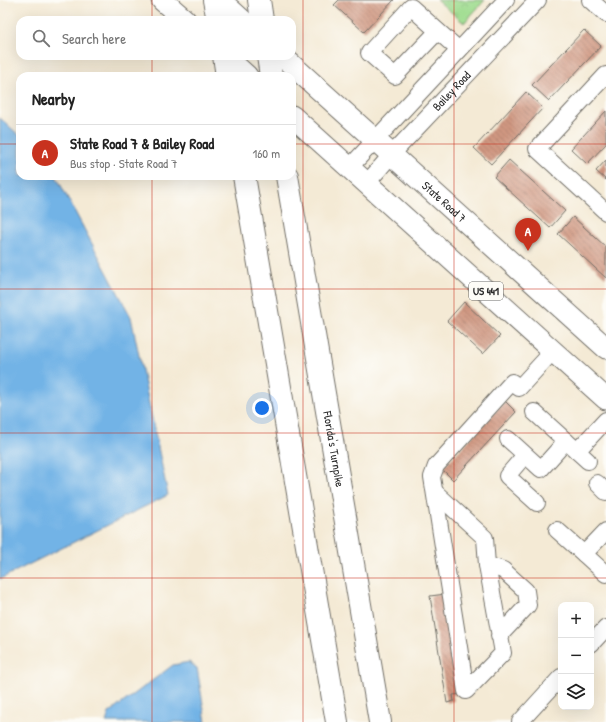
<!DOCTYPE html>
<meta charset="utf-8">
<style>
:root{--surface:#fff;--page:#f6f6f6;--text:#222;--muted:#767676;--line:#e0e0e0;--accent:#c8321e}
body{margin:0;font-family:"Patrick Hand",sans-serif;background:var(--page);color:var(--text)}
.controls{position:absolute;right:12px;bottom:12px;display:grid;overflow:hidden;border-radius:8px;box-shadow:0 4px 16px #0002}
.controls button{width:36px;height:36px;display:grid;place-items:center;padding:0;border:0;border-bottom:1px solid var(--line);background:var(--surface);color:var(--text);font:20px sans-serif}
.you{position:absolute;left:262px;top:408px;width:14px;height:14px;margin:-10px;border:3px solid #fff;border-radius:50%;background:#1a73e8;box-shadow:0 0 0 6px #1a73e833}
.badge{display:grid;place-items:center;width:26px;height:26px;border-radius:50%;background:var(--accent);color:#fff;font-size:13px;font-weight:700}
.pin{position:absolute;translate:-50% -33px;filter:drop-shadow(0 1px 2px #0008)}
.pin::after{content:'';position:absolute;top:21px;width:14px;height:12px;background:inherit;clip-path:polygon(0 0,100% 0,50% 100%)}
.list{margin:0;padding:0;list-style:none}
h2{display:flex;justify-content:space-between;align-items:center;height:52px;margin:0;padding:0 16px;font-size:17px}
h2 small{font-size:13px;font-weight:400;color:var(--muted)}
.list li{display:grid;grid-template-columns:26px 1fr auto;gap:12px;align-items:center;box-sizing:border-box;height:56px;padding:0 16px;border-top:1px solid var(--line)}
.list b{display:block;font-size:15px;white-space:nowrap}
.list p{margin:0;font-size:13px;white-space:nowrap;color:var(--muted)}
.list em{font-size:13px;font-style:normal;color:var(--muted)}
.icon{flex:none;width:22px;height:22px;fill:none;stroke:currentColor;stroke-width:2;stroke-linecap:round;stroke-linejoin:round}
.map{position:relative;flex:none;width:606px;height:722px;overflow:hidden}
.search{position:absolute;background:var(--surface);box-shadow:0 4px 16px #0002;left:16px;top:16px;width:280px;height:44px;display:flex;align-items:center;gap:10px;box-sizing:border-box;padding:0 14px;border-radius:12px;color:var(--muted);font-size:15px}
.panel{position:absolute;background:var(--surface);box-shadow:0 4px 16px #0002;left:16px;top:72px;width:280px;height:108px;border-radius:12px}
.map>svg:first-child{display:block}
.park{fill:url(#park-crowns);stroke:#66845e}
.water{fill:#72b3e6;stroke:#4e6f88}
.building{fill:url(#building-back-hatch)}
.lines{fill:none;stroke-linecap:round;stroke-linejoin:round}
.minor-casing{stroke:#716e66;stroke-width:18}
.major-casing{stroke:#716e66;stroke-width:23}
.highway-casing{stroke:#716e66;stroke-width:24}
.minor{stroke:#fff;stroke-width:16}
.major{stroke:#fff;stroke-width:21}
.highway{stroke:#fff;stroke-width:22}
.grid{fill:none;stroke:#c8321e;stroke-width:1;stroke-opacity:0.55}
.labels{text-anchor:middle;stroke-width:3;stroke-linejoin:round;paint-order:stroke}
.shield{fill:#fdfcf7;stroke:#6a6a68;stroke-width:1}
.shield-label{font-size:11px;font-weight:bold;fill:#2b2b2b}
.street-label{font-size:12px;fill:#2b2b2b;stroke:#fdfcf7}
</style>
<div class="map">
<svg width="606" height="722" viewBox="0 0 606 722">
<defs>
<pattern id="park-crowns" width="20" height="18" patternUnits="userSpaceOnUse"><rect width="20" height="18" fill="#a0dd91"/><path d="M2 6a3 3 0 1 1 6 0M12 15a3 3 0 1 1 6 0" fill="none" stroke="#8abe7d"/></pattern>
<pattern id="building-back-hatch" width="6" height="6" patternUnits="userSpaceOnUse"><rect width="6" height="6" fill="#d09781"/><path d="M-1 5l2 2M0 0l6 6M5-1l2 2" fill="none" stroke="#a97b6a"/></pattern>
</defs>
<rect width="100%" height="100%" fill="#fdfcf7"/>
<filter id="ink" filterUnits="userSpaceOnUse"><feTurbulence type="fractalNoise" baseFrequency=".025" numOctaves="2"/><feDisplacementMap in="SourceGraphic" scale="8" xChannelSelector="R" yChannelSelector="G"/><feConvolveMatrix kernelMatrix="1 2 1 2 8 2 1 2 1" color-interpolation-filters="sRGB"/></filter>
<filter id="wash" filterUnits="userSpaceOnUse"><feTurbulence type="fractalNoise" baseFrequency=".012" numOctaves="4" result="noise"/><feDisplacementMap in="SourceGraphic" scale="16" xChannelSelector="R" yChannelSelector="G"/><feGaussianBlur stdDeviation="0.9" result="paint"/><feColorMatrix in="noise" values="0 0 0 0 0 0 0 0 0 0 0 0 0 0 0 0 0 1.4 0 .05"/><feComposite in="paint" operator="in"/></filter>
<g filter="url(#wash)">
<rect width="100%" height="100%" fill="#f4ead5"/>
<polygon class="park" points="437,0 485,0 464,23"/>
<g class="water">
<polygon points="0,118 20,136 20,176 56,176 131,317 168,495 0,579"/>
<polygon points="189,662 197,668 206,722 106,722 109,713 173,665"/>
</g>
<g id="blocks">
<g class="building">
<polygon points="339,0 394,0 364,32 334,5"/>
<polygon points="584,30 601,46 549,101 532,85"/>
<polygon points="526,92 543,108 491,164 474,148"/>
<polygon points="606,111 606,144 587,164 571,149"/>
<polygon points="509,160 565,211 550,228 494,177"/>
<polygon points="606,160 606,180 596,171"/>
<polygon points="573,217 606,247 606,278 558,234"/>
<polygon points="464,302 500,336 483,354 447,321"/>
<polygon points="505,401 516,412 453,480 442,469"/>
<polygon points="446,594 462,694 453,695 454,701 447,703 430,596"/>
</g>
</g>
</g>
<g filter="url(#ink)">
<use href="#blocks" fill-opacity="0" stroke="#716e66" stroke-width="1"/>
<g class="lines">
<defs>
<g id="minor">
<polyline points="590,0 606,14"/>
<polyline points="438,31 395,76 369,53 411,7 459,50"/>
<polyline points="606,75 537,149 606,212"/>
<polyline points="349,168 506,0"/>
<path id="s1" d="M367 183 392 154 538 0"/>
<polyline points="534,412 577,451 606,420"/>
<polyline points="508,439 541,469 566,441"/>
<polyline points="577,451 588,461"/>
<polyline points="525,455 507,476 537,503"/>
<polyline points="597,483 606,492"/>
<polyline points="435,492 485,538 487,565"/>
<polyline points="557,530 584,554"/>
<polyline points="606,531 584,554 606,574"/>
<polyline points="499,636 528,605 526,591 503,570 487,565 503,653 466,691 432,477 436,466 512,382 519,388 553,351"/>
<polyline points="591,644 606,628"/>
<polyline points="520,722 561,677"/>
</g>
<g id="major">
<polyline points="162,0 185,20"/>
<polyline points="220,0 242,20"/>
<polyline points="225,56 247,76"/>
<path id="s2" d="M282 56 606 348"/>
<polyline points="292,116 606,399"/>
</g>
<g id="highway">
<polyline points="214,0 218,20"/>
<polyline points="259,0 262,20"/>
<polyline points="224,56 227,76"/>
<polyline points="268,56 271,76"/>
<polyline points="244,176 337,722"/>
<path id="s3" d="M287 176 380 722"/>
</g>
</defs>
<use href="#minor" class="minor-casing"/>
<use href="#major" class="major-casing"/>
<use href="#highway" class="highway-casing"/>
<use href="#minor" class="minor"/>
<use href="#major" class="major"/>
<use href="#highway" class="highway"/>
</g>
</g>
<path class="grid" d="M152 0V20M303 0V722M454 0V722M152 56V76M0 144H20M292 144H606M152 176V722M0 289H606M0 433H606M0 578H606"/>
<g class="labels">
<rect class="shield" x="469" y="282" width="34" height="18" rx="3"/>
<g class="shield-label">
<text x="486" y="295">US 441</text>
</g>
<g class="street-label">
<text dy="4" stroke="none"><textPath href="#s1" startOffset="125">Bailey Road</textPath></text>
<text dy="4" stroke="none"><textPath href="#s2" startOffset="218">State Road 7</textPath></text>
<text dy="4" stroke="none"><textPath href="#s3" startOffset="277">Florida's Turnpike</textPath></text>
</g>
</g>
</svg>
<div class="controls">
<button>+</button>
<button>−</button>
<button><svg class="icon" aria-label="layers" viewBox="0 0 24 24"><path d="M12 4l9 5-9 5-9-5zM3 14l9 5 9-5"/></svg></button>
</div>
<div class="you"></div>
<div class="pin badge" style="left:528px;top:251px">A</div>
<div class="search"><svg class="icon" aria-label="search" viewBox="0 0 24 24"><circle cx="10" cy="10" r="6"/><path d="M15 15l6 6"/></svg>Search here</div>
<section class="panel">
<h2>Nearby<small></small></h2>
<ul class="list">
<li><span class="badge">A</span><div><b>State Road 7 &amp; Bailey Road</b><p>Bus stop · State Road 7</p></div><em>160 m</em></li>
</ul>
</section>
</div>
